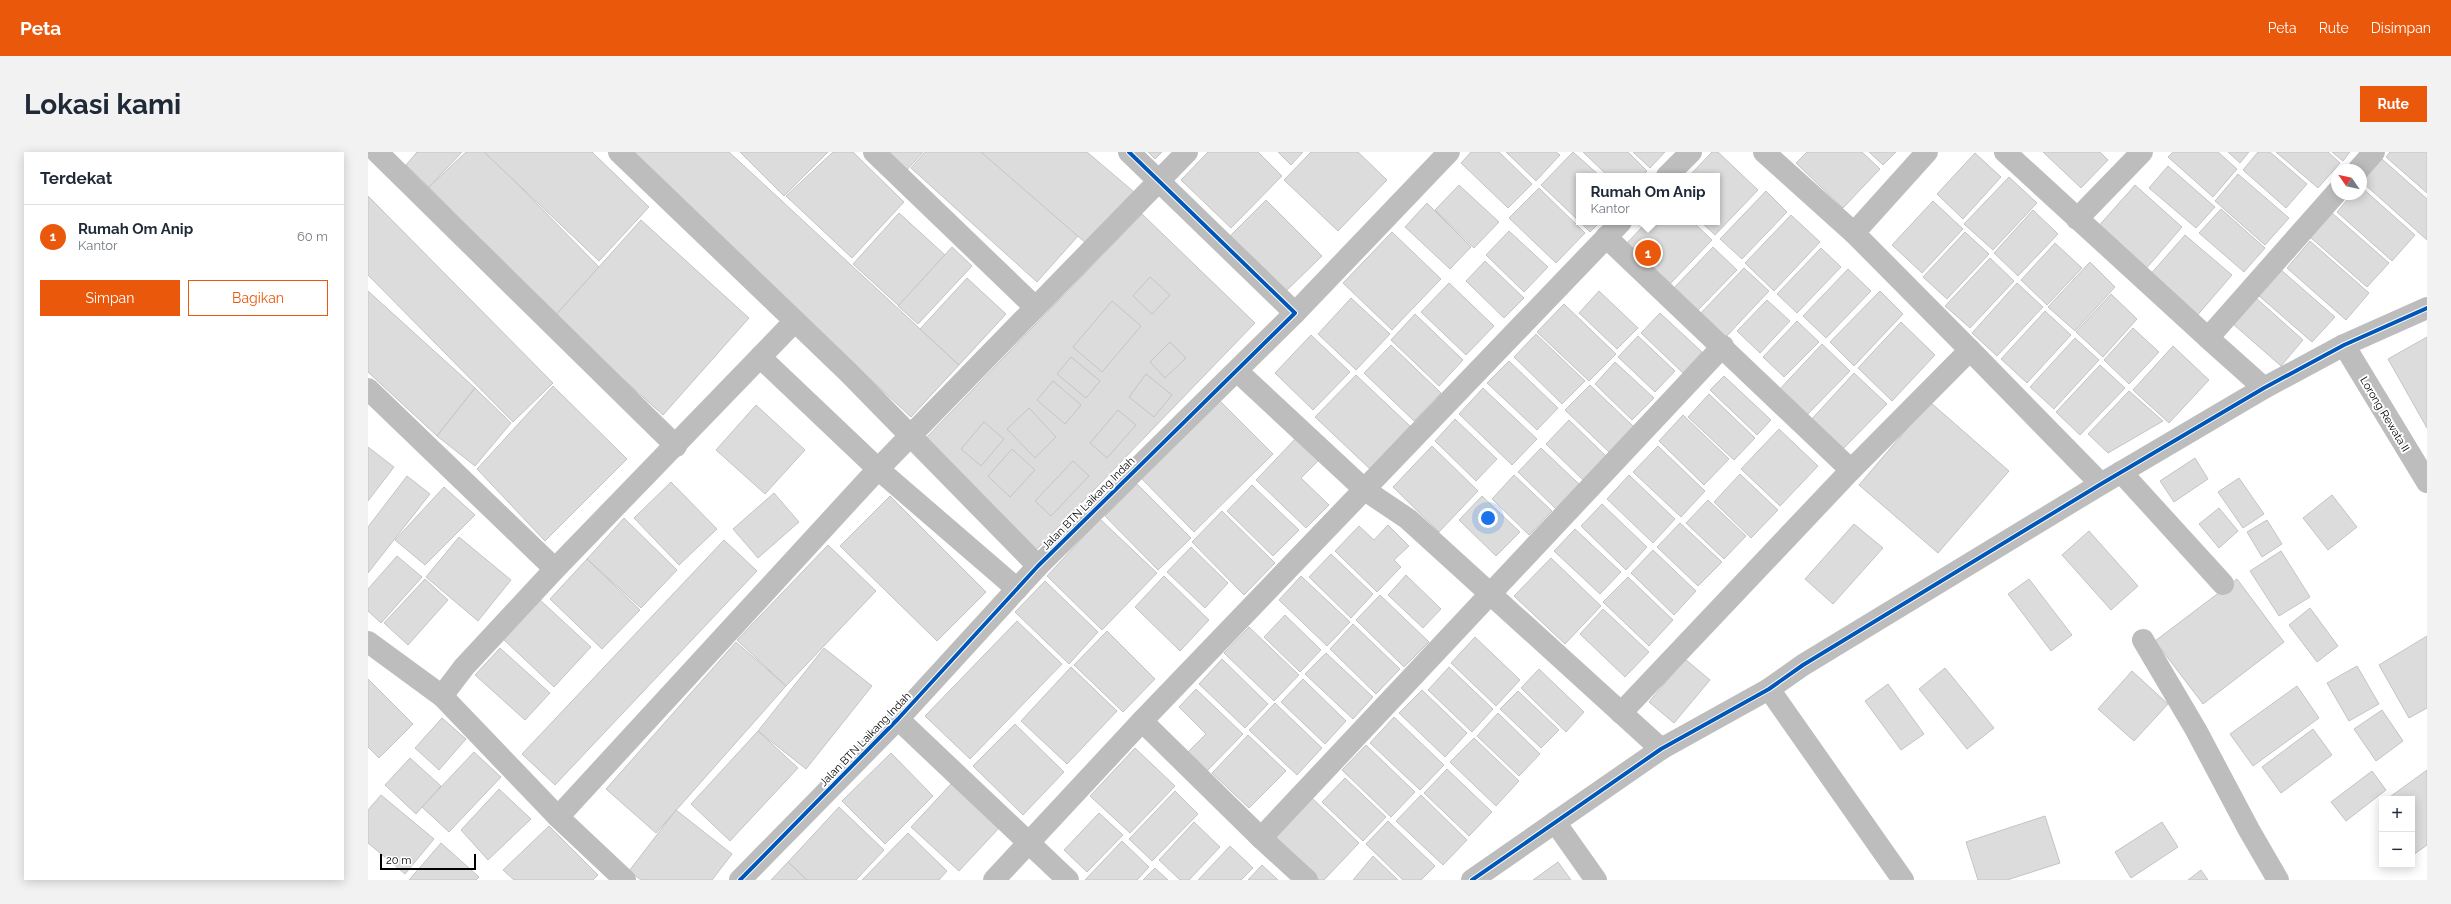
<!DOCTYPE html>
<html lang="id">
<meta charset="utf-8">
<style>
:root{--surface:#fff;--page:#f2f2f3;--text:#1f2937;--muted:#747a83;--line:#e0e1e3;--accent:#ea580c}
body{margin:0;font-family:Raleway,sans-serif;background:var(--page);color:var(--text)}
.controls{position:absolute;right:12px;bottom:12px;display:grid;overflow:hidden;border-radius:0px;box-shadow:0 2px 10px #0003}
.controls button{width:36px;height:36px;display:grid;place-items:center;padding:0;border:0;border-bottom:1px solid var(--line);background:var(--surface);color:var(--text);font:20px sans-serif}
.compass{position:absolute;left:1963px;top:12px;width:36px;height:36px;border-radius:50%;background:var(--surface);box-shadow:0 2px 10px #0003;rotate:304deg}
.scale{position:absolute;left:12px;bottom:10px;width:96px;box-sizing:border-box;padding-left:4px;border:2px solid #000;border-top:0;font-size:11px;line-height:14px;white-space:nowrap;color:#000;-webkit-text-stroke:3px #fff;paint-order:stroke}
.you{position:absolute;left:1120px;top:366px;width:14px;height:14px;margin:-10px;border:3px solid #fff;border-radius:50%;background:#1a73e8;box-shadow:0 0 0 6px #1a73e833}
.badge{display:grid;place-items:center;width:26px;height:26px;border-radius:50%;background:var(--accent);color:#fff;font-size:13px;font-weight:700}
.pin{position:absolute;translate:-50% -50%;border:2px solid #fff;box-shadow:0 1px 4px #0006}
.popup{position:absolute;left:1208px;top:21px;width:144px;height:52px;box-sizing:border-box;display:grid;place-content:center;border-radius:0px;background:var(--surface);filter:drop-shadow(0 1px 3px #0005);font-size:13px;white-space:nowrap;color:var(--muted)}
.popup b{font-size:15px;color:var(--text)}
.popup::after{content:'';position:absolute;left:50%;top:100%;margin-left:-8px;border:8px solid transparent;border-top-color:var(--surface)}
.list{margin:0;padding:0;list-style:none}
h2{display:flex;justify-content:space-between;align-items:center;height:52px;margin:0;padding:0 16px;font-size:17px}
h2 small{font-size:13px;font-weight:400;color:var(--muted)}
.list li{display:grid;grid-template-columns:26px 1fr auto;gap:12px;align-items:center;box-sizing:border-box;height:64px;padding:0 16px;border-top:1px solid var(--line)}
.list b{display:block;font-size:15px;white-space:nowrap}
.list p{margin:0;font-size:13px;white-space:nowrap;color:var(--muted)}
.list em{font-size:13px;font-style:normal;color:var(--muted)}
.actions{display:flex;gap:8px;padding:12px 16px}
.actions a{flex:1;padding:9px 0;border:1px solid var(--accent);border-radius:0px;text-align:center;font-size:14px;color:var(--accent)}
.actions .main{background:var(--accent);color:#fff}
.map{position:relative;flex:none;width:2059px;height:728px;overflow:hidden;border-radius:0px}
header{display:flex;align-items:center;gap:24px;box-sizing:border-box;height:56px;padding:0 20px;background:var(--accent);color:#fff}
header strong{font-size:19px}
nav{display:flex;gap:22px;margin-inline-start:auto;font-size:14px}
.intro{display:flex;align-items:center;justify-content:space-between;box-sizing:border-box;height:96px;padding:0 24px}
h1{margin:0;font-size:28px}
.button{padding:10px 18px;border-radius:0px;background:var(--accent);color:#fff;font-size:14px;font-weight:700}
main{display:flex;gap:24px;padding:0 24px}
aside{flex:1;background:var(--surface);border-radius:0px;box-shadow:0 2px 10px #0003}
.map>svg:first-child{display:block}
.building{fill:#dcdcdc;stroke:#c4c4c4}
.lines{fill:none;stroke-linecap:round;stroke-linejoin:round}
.minor{stroke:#bdbdbd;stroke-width:22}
.cycleway-casing{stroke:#fff;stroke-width:6}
.cycleway{stroke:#0057b8;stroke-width:4}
.labels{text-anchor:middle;stroke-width:4;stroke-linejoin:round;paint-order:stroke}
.street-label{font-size:11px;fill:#000;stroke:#fff}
</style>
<header>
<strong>Peta</strong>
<nav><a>Peta</a><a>Rute</a><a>Disimpan</a></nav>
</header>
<div class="intro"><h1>Lokasi kami</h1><a class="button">Rute</a></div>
<main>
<aside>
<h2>Terdekat<small></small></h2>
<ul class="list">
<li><span class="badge">1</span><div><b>Rumah Om Anip</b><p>Kantor</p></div><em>60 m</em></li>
</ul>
<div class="actions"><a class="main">Simpan</a><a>Bagikan</a></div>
</aside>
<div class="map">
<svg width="2059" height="728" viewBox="0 0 2059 728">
<rect width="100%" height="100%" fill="#fff"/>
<g class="building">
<polygon points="49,0 94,0 61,35 38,13"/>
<polygon points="98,0 118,0 231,115 186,165 61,35"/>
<polygon points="116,0 224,0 281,55 231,109"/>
<polygon points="258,0 361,0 591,213 543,265"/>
<polygon points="372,0 460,0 416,44"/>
<polygon points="465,0 485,0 536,50 484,106 418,44"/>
<polygon points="517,0 555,0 538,19"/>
<polygon points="557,0 616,0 710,84 669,130 543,16"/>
<polygon points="613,0 719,0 766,40 720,93"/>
<polygon points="780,0 794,0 787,7"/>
<polygon points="840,0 890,0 914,24 863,76 813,28"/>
<polygon points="910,0 935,0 923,13"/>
<polygon points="943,0 990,0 1019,28 970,79 916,28"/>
<polygon points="1103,0 1131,0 1164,32 1140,56 1093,11"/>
<polygon points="1138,0 1188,0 1192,3 1168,29"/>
<polygon points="1205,0 1232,24 1211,24 1211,69 1173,33"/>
<polygon points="1215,0 1260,0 1279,19 1274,24 1240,24"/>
<polygon points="1265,0 1297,0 1282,16"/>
<polygon points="1344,0 1350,0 1390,38 1347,83 1333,70 1349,70 1349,24 1321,24"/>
<polygon points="1439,0 1494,0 1512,17 1475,56 1428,11"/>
<polygon points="1501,0 1528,0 1515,13"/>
<polygon points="1675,0 1732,0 1740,8 1713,36"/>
<polygon points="1805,0 1850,0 1869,17 1845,45 1800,5"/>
<polygon points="1860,0 1881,0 1872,11"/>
<polygon points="1890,0 1902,0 1939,32 1918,56 1875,18"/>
<polygon points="1908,0 1960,0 1972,11 1950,36"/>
<polygon points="1964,0 1982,0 1975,9"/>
<polygon points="2022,0 2059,0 2059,41 2018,5"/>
<polygon points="1607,1 1633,25 1595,67 1569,42"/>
<polygon points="2014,7 2059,47 2059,88 1994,30"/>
<polygon points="1800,14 1847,55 1828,76 1781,36"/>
<polygon points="1870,22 1921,66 1897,93 1847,49"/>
<polygon points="1641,25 1669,51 1625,98 1596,72"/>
<polygon points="1091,33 1131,70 1106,96 1067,58"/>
<polygon points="1767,33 1814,75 1776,119 1728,77"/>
<polygon points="1993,35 2047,83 2024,109 1969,60 1984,42 1993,42"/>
<polygon points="1171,36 1217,81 1188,111 1141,66"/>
<polygon points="1398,39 1419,60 1374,107 1352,87"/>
<polygon points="0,44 185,231 145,270 0,123"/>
<polygon points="898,48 954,104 915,142 860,86"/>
<polygon points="1565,49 1595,77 1554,121 1524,93"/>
<polygon points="1059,51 1103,95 1082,117 1037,75"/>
<polygon points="1853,57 1897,96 1876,120 1831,81"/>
<polygon points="1665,58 1690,82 1650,124 1626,101"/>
<polygon points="531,61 577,103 531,154 485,112"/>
<polygon points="1964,61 2021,111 1999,135 1942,85"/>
<polygon points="774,62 887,171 668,398 555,289"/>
<polygon points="1423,63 1452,90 1406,139 1377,111"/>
<polygon points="273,68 381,166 295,263 186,165"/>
<polygon points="1212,70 1232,70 1222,80"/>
<polygon points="1279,70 1325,70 1344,88 1302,132 1259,91"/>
<polygon points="1141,79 1180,115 1156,140 1118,103"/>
<polygon points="1024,80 1073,127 1024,178 975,131"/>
<polygon points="1597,80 1621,102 1579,147 1555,125"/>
<polygon points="1817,83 1864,123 1827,166 1780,125"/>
<polygon points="1942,89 2001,141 1978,168 1919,116"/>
<polygon points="1687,91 1714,116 1679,153 1653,128"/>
<polygon points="584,95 604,114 550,172 530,154"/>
<polygon points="1345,95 1369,118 1328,160 1304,138"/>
<polygon points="1453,96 1473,115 1429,161 1409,142"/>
<polygon points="1622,106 1646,129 1602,176 1577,154"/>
<polygon points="1117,109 1156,146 1136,166 1098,129"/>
<polygon points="1722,110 1747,135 1707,179 1680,155"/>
<polygon points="1376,116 1401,139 1355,188 1330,164"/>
<polygon points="1480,117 1503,139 1458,186 1435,164"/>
<polygon points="1912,117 1967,165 1944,190 1890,143"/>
<polygon points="782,125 802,143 784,162 765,144"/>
<polygon points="599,126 638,162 591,213 552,177"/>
<polygon points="1081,131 1126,174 1098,203 1053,160"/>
<polygon points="1649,131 1675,155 1629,204 1604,181"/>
<polygon points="0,139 107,236 69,284 0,220"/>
<polygon points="1231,139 1270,176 1249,197 1211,161"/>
<polygon points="1512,139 1535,162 1486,214 1462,190"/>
<polygon points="1743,142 1769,167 1735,205 1708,180"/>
<polygon points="983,146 1022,182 988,218 950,182"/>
<polygon points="1888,146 1935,188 1913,214 1865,172"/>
<polygon points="1399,148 1422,169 1392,201 1369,179"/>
<polygon points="744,149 773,174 734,220 705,195"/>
<polygon points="1196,152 1248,202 1221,229 1169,180"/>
<polygon points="1677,159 1703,183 1659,231 1633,207"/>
<polygon points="1292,161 1334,200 1315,221 1273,181"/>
<polygon points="1047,162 1095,208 1071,234 1023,188"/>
<polygon points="1429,169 1451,190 1416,225 1395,205"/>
<polygon points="1533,170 1567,203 1524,249 1490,216"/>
<polygon points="1765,176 1791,200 1761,232 1736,208"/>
<polygon points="1168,182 1217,229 1194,252 1146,205"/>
<polygon points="943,183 982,220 945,258 907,221"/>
<polygon points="1270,184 1307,219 1287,240 1250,205"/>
<polygon points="2059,185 2059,276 2020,207"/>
<polygon points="1707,186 1731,208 1686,257 1662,235"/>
<polygon points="802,190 818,206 797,226 782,210"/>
<polygon points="1454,192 1482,219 1436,266 1409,240"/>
<polygon points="1023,193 1073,241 1046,269 996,221"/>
<polygon points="1805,194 1841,228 1801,271 1765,238"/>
<polygon points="703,205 732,229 718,246 689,222"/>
<polygon points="1141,209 1190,256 1169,278 1119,231"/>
<polygon points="1247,210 1286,246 1264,268 1227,232"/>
<polygon points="1732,213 1757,236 1712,283 1688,260"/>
<polygon points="1486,221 1519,252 1473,299 1442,269"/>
<polygon points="778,222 804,243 786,265 761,245"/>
<polygon points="988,223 1042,274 1002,317 947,265"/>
<polygon points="1356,224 1403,268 1389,283 1342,238"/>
<polygon points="685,229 713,253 697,272 669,248"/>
<polygon points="1222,233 1266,275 1242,301 1197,258"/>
<polygon points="185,234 259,307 177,389 109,317"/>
<polygon points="107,236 143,271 107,314 69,284"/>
<polygon points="1115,236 1169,287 1144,313 1091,262"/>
<polygon points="1761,239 1795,269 1740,301 1720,282"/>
<polygon points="1341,242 1387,286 1366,308 1320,265"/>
<polygon points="851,248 905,302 826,380 773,326"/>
<polygon points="1562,250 1641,319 1570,401 1491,333"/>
<polygon points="388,253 437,298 397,342 348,298"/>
<polygon points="661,256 688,285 667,306 639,277"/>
<polygon points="750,258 768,273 739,306 722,291"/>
<polygon points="1315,263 1361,307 1336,333 1291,289"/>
<polygon points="1087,267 1129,307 1108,329 1067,289"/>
<polygon points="1201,268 1238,304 1215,328 1178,292"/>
<polygon points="616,270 636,287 613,314 593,297"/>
<polygon points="1411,277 1450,314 1412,354 1373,317"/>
<polygon points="929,285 952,307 933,326 961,353 938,376 888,328"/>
<polygon points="1064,294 1110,339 1071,380 1025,335"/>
<polygon points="1290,294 1337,339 1313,365 1265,320"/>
<polygon points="0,295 26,315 0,349"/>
<polygon points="1173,296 1211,332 1188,357 1150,320"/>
<polygon points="644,297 667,318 642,345 620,324"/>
<polygon points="1827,306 1840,327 1806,350 1792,329"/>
<polygon points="705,309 721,324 683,364 667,349"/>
<polygon points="1372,322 1410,358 1383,386 1346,350"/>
<polygon points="1146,323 1184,359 1161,383 1124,347"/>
<polygon points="1261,323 1307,367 1285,391 1239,347"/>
<polygon points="39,324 62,342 0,421 0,375"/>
<polygon points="1871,326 1896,362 1875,376 1850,340"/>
<polygon points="303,330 349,377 311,413 266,366"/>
<polygon points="769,332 823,386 790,418 737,364"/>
<polygon points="884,333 931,378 905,404 859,359"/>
<polygon points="76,335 107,363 57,413 27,388"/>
<polygon points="406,341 431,370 390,406 365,377"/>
<polygon points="1964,343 1989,375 1960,398 1935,366"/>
<polygon points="522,344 618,440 569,489 472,394"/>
<polygon points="1114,344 1152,380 1128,404 1091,368"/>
<polygon points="1340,348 1378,384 1356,407 1318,371"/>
<polygon points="1234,352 1279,395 1258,418 1213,374"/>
<polygon points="1851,356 1870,379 1851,396 1831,372"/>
<polygon points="854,359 907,411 876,443 824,390"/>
<polygon points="256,366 309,418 273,456 219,407"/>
<polygon points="732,367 789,421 734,478 679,424"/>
<polygon points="1899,368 1914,392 1894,405 1879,380"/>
<polygon points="1312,371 1354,410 1330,434 1289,395"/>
<polygon points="1486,372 1515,396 1465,452 1437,427"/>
<polygon points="1020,373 1041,394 1026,408 1033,415 1009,440 967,399 991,374 1006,388"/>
<polygon points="1207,377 1253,420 1232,442 1186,399"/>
<polygon points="1721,379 1770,434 1743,458 1694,403"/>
<polygon points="91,385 143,428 110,469 58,425"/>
<polygon points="356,388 389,419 187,633 154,602"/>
<polygon points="460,393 508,439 418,534 369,488"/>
<polygon points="823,395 860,431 837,456 799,420"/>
<polygon points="1285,398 1328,439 1306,463 1263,421"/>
<polygon points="1913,399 1942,445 1911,464 1882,419"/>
<polygon points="963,402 1005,442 983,466 941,425"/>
<polygon points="29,404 54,425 13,471 0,459 0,437"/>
<polygon points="1183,406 1233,454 1197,492 1146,444"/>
<polygon points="219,407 272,458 234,497 182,447"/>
<polygon points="1038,423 1073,457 1055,476 1020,443"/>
<polygon points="796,424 841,468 812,499 767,455"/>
<polygon points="933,424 982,470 959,494 911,448"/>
<polygon points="1260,425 1305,468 1281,494 1235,450"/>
<polygon points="57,427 80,448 40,493 16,471"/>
<polygon points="1661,427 1704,483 1683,499 1640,442"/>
<polygon points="1869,427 1916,490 1835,552 1787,489"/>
<polygon points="677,429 730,480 701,512 647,460"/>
<polygon points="1012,443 1061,490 1036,515 988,468"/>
<polygon points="172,448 223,495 186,535 135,487"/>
<polygon points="1942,456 1970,494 1949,510 1921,473"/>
<polygon points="1235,457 1281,500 1257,525 1212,482"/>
<polygon points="917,463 953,498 932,520 896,485"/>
<polygon points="649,469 694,512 602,607 557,564"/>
<polygon points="985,472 1032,517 1008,542 962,497"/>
<polygon points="881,475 931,523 906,549 856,501"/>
<polygon points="739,479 787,527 755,560 706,513"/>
<polygon points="2059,484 2059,556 2041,566 2011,513"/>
<polygon points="1107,485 1152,528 1128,554 1083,511"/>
<polygon points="368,490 418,534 288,681 238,637"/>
<polygon points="132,496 182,541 157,568 107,523"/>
<polygon points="456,496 504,534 438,617 390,579"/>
<polygon points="958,501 1005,545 985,567 937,522"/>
<polygon points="854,507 900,552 877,576 831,532"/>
<polygon points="1317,507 1342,528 1306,571 1281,550"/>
<polygon points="1989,514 2011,552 1981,569 1959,531"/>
<polygon points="703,515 749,559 699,612 653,569"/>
<polygon points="1081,515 1125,557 1104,580 1060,538"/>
<polygon points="1577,516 1626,576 1599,597 1551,537"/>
<polygon points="1171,517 1216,560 1198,580 1153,536"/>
<polygon points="1764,519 1800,552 1766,589 1730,557"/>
<polygon points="0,527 45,572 11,606 0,595"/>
<polygon points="935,527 978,569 957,592 913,550"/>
<polygon points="1520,532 1556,582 1533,598 1497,549"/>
<polygon points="1929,534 1951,566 1885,614 1862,582"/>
<polygon points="828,537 875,582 837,621 817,603 838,582 811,555"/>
<polygon points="1054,538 1099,581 1077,605 1031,561"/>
<polygon points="1150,539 1191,578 1173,596 1132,557"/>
<polygon points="907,551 954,596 929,623 881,578"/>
<polygon points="2014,558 2035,589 2008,609 1986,577"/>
<polygon points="1130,561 1172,602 1151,624 1109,584"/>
<polygon points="1026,565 1076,613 1052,638 1002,591"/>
<polygon points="74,566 98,587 71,618 47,596"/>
<polygon points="647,572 696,620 655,663 605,614"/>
<polygon points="1945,577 1964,603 1913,641 1894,615"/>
<polygon points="390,579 430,616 362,689 323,652"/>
<polygon points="880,583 918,619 881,656 844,621"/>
<polygon points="1106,586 1151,629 1128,654 1082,610"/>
<polygon points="998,593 1047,640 1023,665 974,618"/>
<polygon points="767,596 807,634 762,681 722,644"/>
<polygon points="106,600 133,625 81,680 54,655"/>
<polygon points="523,601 565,644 517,692 474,649"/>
<polygon points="42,606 73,634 48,662 17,633"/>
<polygon points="1079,617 1124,660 1101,684 1056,641"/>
<polygon points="2059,618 2059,693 2045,703 2044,647 2019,647"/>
<polygon points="2004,619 2018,638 1978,669 1963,650"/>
<polygon points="977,626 1018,665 995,689 954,650"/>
<polygon points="583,632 631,676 591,719 543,675"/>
<polygon points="131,637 163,667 120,708 93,678"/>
<polygon points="807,639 830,662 784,709 761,687"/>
<polygon points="13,643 66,687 37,722 0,691 0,658"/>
<polygon points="1053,643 1099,688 1075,713 1028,669"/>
<polygon points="944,646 991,691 956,728 951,728 906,685"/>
<polygon points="471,655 516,698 488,728 439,728 420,710"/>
<polygon points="308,658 364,702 344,728 273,728 261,719"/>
<polygon points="731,661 755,683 719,720 696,698"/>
<polygon points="1677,664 1692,711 1639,728 1610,728 1598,690"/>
<polygon points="1020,669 1067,714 1053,728 1035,728 998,692"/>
<polygon points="826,670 852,695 821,728 812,728 791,708"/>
<polygon points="1794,670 1810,695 1763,726 1747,700"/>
<polygon points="181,674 230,723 225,728 146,728 135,718"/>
<polygon points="540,681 579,719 571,728 494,728"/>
<polygon points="754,689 781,715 769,728 717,728"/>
<polygon points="73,691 111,725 108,728 41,728"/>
<polygon points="862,694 885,716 873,728 830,728"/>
<polygon points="1005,704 1030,728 985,728"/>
<polygon points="420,710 439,728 403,728"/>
<polygon points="1190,710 1203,728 1165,728"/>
<polygon points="894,713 910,728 880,728"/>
<polygon points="787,716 800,728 775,728"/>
<polygon points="1833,718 1840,728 1820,728"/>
</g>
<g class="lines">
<g class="minor">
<polyline points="9,0 308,294"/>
<polyline points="506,0 667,155"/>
<polyline points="1396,0 1486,81 1559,0"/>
<polyline points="1637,0 1840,186 1969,40"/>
<polyline points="1990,18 2006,0"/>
<polyline points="1299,24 1323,0"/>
<polyline points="1709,67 1774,0"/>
<polyline points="1238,85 1483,318"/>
<polyline points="927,161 1081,0"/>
<polyline points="427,169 481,221 670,414"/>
<polyline points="1840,186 1896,236"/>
<polyline points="1976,193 2059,330"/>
<polyline points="1602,198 1733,332"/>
<polyline points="392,205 510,317 649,437"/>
<polyline points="869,219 997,338 1040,367 1293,597"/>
<polyline points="0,237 187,417"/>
<polyline points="1753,320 1855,432"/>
<polyline points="1775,488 1828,578 1881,678 1910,728"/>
<polyline points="0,490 74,544 190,665 257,728"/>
<polyline points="1401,537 1535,728"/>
<polyline points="74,544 96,515 187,417 427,169 251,0"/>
<polyline points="1253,561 1483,318 1602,198 1486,81"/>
<polyline points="530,567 700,728"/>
<polyline points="774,569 893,686 1355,194"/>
<polyline points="190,665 510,317 819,0"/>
<polyline points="1187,670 1228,728"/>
<polyline points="893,686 939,728"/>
<polyline points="372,728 530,567 670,414 927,161 761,0"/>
<polyline points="626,728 774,569 1253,70"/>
<polyline points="1104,728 1293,597 1401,537 1435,513 1733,332 1896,236 1976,193 2059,156"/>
</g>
<defs>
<g id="cycleway">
<polyline points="372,728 530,567 670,414 927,161 761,0"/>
<polyline points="1104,728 1293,597 1401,537 1435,513 1733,332 1896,236 1976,193 2059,156"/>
</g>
</defs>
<use href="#cycleway" class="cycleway-casing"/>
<use href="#cycleway" class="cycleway"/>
</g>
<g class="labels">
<g class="street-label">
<text transform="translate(2017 262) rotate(59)" y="4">Lorong Rewata II</text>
<text transform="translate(720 351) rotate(-45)" y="4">Jalan BTN Laikang Indah</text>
<text transform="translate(497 587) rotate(-46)" y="4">Jalan BTN Laikang Indah</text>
</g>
</g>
</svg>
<div class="controls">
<button>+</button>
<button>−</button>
</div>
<svg class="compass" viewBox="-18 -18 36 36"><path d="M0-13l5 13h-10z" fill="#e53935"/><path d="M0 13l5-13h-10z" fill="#747a83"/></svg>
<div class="scale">20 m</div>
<div class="you"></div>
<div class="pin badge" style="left:1280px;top:101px">1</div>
<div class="popup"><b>Rumah Om Anip</b>Kantor</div>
</div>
</main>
